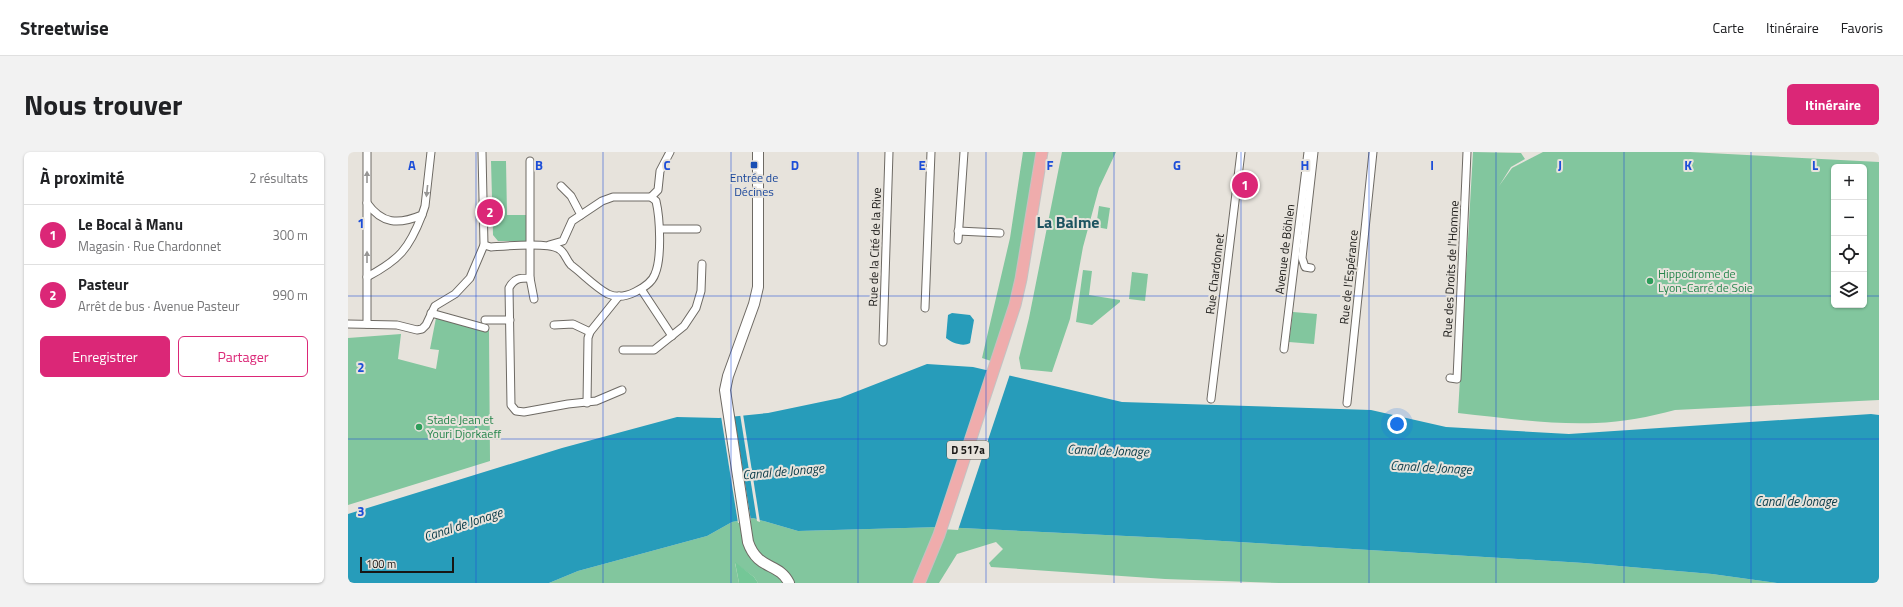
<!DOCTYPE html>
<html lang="fr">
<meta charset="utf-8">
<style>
:root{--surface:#fff;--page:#f2f2f2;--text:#202124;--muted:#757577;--line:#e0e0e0;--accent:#db2777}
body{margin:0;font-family:"Titillium Web",sans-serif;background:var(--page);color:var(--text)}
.controls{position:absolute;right:12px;top:12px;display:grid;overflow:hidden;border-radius:6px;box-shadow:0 1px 3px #0004}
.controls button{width:36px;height:36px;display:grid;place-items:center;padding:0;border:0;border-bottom:1px solid var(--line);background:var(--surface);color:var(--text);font:20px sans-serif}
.scale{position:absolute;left:12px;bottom:10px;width:94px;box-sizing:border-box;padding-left:4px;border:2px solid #171614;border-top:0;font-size:11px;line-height:14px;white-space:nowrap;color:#171614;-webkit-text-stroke:3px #e7e3dc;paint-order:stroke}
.you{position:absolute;left:1049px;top:272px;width:14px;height:14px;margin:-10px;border:3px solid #fff;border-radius:50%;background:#1a73e8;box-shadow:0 0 0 6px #1a73e833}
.badge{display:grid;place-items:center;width:26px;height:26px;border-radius:50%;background:var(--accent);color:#fff;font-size:13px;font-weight:700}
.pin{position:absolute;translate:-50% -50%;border:2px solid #fff;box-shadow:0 1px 4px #0006}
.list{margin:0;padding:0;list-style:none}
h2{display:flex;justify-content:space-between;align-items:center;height:52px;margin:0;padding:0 16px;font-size:17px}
h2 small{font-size:13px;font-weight:400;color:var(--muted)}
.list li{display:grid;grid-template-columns:26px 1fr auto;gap:12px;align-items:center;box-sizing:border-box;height:60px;padding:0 16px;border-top:1px solid var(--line)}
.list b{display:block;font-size:15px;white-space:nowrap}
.list p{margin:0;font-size:13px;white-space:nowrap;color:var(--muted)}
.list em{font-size:13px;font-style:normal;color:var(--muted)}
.actions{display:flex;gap:8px;padding:12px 16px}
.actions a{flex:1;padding:9px 0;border:1px solid var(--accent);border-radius:6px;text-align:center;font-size:14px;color:var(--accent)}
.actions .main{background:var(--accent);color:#fff}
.icon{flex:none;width:22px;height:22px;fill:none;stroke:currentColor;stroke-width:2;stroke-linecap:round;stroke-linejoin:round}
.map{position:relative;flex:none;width:1531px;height:431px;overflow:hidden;border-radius:6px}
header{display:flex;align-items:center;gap:24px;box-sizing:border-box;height:56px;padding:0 20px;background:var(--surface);border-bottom:1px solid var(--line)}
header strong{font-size:19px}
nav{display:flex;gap:22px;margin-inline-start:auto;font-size:14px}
.intro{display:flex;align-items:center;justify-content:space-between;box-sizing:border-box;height:96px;padding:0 24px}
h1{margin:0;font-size:28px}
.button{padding:10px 18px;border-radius:6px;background:var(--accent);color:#fff;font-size:14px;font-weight:700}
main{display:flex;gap:24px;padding:0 24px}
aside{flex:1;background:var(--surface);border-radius:6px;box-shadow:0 1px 3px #0004}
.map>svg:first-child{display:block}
.green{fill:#82c69e;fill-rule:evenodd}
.forest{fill:#74c797}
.water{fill:#279cba}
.pier{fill:#e7e3dc}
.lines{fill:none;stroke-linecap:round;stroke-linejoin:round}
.street-casing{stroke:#6e6a64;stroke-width:9}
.secondary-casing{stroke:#6e6a64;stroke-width:12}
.primary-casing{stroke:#c3c2c2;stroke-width:13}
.street{stroke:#fff;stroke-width:7}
.secondary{stroke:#fff;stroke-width:10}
.primary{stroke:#efacac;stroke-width:11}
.oneway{fill:#979695}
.grid{fill:none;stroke:#1d4ed8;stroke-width:1;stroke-opacity:0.55}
.transit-dot{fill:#1a4fb4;stroke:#e7e3dc;stroke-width:1.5}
.leisure-dot{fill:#2e9e5b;stroke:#e7e3dc;stroke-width:1.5}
.labels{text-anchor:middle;stroke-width:4;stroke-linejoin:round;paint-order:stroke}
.shield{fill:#e7e3dc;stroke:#555450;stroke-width:1}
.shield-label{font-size:11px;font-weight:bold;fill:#171614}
.transit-label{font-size:12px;fill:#164399;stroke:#e7e3dc}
.street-label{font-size:12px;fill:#171614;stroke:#e7e3dc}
.leisure-label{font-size:12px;fill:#27864d;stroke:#e7e3dc;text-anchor:start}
.water-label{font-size:13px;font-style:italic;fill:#093b48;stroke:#e7e3dc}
.district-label{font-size:16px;font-weight:bold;fill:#1c5360;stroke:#e7e3dc}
.grid-label{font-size:13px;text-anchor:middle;font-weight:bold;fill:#1d4ed8;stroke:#e7e3dc;stroke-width:4;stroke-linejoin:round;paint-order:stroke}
</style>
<header>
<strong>Streetwise</strong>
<nav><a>Carte</a><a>Itinéraire</a><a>Favoris</a></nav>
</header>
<div class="intro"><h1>Nous trouver</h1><a class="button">Itinéraire</a></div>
<main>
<aside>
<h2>À proximité<small>2 résultats</small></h2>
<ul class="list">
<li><span class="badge">1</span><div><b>Le Bocal à Manu</b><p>Magasin · Rue Chardonnet</p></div><em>300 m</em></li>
<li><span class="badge">2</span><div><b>Pasteur</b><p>Arrêt de bus · Avenue Pasteur</p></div><em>990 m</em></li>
</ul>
<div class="actions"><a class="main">Enregistrer</a><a>Partager</a></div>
</aside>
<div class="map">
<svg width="1531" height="431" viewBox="0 0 1531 431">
<rect width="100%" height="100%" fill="#e7e3dc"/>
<g class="green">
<polygon points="675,0 691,0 665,146 643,209 634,206 662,86"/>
<polygon points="714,0 768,0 751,36 735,95 722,167 704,220 673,217 671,206 681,166"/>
<path d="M1125 0 1173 1 1177 7 1163 15 1151 34 1164 16 1195 0H1342L1531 10V248L1327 258C1301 265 1275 270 1248 271 1203 273 1156 266 1110 261ZM1486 15H1516V153H1486Z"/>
<polygon points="143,9 158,9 159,63 180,63 180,85 178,89 150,89 145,83"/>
<polygon points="751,54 762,56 759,77 748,75"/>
<polygon points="735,118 744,119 741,143 772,148 772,150 744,173 728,170"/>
<polygon points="784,120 800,122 797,149 781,147"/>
<polygon points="945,160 969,162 966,192 941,190"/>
<polygon points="88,166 141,178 142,309 0,353 0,186 53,182 50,207 88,217 91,198 82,197"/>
<polygon points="405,366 450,379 593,375 841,387 1236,411 1364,422 1429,431 931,431 817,427 643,415 641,411 655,397 648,390 609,402 591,431 410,431 406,425 387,411 391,431 201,431 230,419 359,384 384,370"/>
</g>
<polygon class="forest" points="387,410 406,425 410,431 391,431"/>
<g class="water">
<path d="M604 161 622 163 626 168 622 191C615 195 604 191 598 186L600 163Z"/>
<polygon points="579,212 625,215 774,250 1023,258 1098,275 1221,282 1523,262 1531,263 1531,431 1429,431 1364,422 1236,411 841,387 593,375 450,379 405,366 384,370 359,384 230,419 201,431 0,431 0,362 214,296 329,265 371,266 420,261 492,246"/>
</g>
<g class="pier">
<polygon points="641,217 662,222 610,378 593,377"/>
<polygon points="386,262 403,369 390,371 373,264"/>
<polygon points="392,262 395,262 412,370 409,369"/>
</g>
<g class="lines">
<defs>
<g id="street">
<path d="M182 9V126C172 126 166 126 161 136L163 253 168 259 176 260 220 252 248 249 274 238"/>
<polyline points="213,34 223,44 233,63"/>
<polyline points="303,45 310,38 312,19 322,0"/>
<path d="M19 51C34 72 50 73 74 63L77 54 83 0"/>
<polyline points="312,77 349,77"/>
<polyline points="610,79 652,81"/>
<polyline points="610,88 616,0"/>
<path d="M136 93 143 95C158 94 199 90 211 97 217 100 218 108 223 113 235 122 247 135 260 142 269 146 279 144 287 140 295 136 304 131 307 122 314 106 312 66 308 49L303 45H265L254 49 224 69 215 89 201 93"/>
<polyline points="963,116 957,115 954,106 966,0"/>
<path d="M19 125C51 108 61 97 74 63"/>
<polyline points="182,126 186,147"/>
<polyline points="293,137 324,184"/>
<polyline points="577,156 583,0"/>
<polyline points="83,161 137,176"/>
<polyline points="137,168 162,168"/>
<polyline points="0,172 49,173 69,178 74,177 78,173 87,154 107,142 122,126 136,93 134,0"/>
<polyline points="19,172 19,0"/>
<polyline points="206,173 225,172 242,180"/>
<polyline points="535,190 541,0"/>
<polyline points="936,197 960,0"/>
<polyline points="275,198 306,198 336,174 348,156 353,139 354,112"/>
<polyline points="1102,226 1109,227 1119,0"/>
<polyline points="863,247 893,0"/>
<polyline points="239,251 240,186 242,180 271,144"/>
<polyline points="999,251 1025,0"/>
</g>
<path id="secondary" d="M410 0V135L406 152 380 224 377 238 400 390C410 419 431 410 441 431"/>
<polyline id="primary" points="571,431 591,383 667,153 673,127 694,0"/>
</defs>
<use href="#street" class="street-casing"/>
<use href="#secondary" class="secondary-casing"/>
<use href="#primary" class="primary-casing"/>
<use href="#street" class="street"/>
<use href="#secondary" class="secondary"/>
<use href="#primary" class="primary"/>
</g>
<defs><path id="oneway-solid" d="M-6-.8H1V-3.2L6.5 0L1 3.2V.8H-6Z"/></defs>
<g class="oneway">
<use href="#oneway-solid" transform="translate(19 25) rotate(-90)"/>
<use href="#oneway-solid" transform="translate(79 39) rotate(96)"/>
<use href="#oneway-solid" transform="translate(19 105) rotate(-90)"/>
</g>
<path class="grid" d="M128 0V431M255 0V431M383 0V431M510 0V431M638 0V431M766 0V431M893 0V431M1021 0V431M1148 0V431M1276 0V431M1403 0V431M0 144H1486M1516 144H1531M0 287H1531"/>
<rect class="transit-dot" x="402" y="9" width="8" height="8" rx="2"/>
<g class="leisure-dot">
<circle cx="1302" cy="129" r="4"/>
<circle cx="71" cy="275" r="4"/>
</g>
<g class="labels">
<rect class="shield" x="599" y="289" width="42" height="18" rx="3"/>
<g class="shield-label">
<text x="620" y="302">D 517a</text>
</g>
<g class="transit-label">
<text x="406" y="30">Entrée de<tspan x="406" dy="14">Décines</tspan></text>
</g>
<g class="street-label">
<text transform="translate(527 95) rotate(-88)" y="4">Rue de la Cité de la Rive</text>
<text transform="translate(937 97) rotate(-83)" y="4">Avenue de Böhlen</text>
<text transform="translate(1103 117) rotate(-87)" y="4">Rue des Droits de l'Homme</text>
<text transform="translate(867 122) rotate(-83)" y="4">Rue Chardonnet</text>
<text transform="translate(1001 125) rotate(-84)" y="4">Rue de l'Espérance</text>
</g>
<g class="leisure-label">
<text x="1310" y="126">Hippodrome de<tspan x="1310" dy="14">Lyon-Carré de Soie</tspan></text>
<text x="79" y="272">Stade Jean et<tspan x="79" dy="14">Youri Djorkaeff</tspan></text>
</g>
<g class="water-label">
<text transform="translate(760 298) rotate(2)" y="5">Canal de Jonage</text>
<text transform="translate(1083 315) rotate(3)" y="5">Canal de Jonage</text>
<text transform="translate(435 319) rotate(-5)" y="5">Canal de Jonage</text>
<text x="1448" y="354">Canal de Jonage</text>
<text transform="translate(115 372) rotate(-18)" y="5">Canal de Jonage</text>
</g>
<g class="district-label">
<text x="720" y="76">La Balme</text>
</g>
</g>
<g class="grid-label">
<text x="64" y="18">A</text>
<text x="191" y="18">B</text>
<text x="319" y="18">C</text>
<text x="447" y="18">D</text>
<text x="574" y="18">E</text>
<text x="702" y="18">F</text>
<text x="829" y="18">G</text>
<text x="957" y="18">H</text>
<text x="1084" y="18">I</text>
<text x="1212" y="18">J</text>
<text x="1340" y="18">K</text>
<text x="1467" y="18">L</text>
<text x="13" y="76">1</text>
<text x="13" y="220">2</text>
<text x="13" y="364">3</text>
</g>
</svg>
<div class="controls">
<button>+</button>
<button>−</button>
<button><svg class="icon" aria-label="locate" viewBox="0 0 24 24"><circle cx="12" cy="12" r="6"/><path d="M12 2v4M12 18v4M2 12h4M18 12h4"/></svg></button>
<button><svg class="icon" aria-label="layers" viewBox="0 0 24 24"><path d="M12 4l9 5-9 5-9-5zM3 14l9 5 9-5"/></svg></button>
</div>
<div class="scale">100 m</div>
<div class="you"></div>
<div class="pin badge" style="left:897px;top:33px">1</div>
<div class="pin badge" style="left:142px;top:60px">2</div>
</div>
</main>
